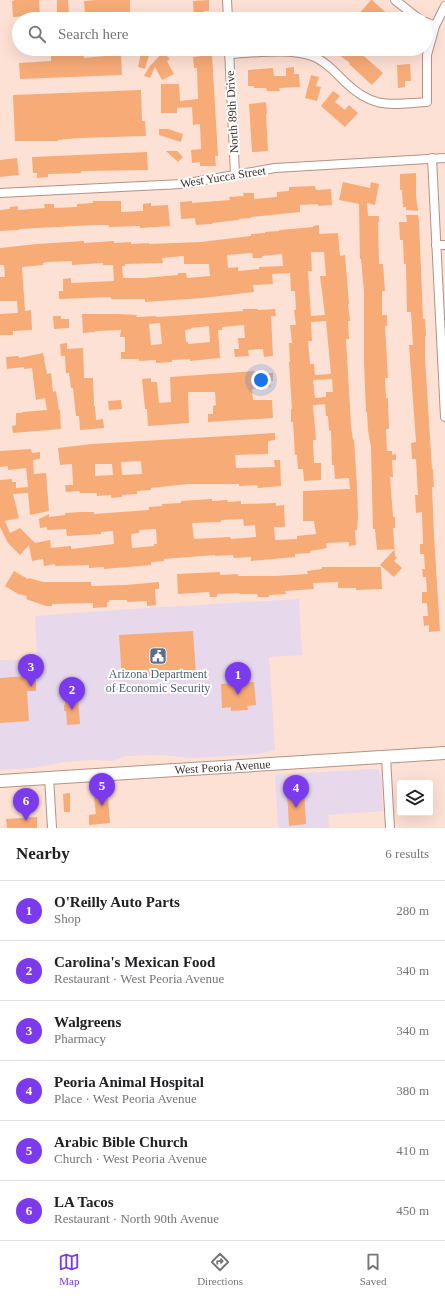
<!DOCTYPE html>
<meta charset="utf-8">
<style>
:root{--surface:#fff;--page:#f6f6f6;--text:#202124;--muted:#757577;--line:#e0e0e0;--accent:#7c3aed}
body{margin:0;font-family:"Times New Roman",serif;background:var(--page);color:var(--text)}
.controls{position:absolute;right:12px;bottom:12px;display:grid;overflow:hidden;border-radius:4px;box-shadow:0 4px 16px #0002}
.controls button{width:36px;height:36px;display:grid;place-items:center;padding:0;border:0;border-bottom:1px solid var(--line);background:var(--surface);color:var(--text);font:20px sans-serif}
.you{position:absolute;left:261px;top:380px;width:14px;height:14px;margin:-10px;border:3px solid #fff;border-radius:50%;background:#1a73e8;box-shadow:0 0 0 6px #1a73e833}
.badge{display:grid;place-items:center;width:26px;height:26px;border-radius:50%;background:var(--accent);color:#fff;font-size:13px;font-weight:700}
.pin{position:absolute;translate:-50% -33px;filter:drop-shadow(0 1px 2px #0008)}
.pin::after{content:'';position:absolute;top:21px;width:14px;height:12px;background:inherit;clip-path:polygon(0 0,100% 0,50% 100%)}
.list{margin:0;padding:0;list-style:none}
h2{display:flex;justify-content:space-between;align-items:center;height:52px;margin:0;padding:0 16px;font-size:17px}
h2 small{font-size:13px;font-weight:400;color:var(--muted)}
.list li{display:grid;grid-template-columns:26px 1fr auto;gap:12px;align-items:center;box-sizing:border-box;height:60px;padding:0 16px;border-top:1px solid var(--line)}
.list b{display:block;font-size:15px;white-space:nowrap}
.list p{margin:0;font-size:13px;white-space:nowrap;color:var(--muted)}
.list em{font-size:13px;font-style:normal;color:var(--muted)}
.icon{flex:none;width:22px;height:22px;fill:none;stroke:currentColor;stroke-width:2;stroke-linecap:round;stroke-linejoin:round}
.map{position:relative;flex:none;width:445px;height:828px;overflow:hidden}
.search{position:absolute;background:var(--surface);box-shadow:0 4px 16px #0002;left:12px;right:12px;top:12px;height:44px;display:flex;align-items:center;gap:10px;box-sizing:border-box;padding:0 14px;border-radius:22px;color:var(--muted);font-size:15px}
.sheet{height:412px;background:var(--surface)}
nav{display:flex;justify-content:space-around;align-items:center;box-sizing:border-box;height:56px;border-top:1px solid var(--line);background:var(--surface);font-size:11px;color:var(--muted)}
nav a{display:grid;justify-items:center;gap:2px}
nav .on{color:var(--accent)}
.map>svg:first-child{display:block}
.commercial{fill:#e7d8eb}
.building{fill:#f7ab77;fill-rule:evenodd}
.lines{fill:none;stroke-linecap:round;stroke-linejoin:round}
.street-casing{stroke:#b49284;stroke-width:10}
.primary-casing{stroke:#b49284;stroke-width:14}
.street{stroke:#fff;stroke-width:8}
.primary{stroke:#fff;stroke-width:12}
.labels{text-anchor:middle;stroke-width:4;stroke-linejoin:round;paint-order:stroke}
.street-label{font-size:12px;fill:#3e302a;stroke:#fff}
.service-label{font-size:12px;fill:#4e5e75;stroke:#fff}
</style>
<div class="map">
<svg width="445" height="828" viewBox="0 0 445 828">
<rect width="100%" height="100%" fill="#fee1d5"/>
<g class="commercial">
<polygon points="299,599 302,655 269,657 275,750 260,754 192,758 161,755 124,756 113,761 92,760 64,762 34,768 0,770 0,660 37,659 35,616 116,610"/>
<polygon points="372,769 378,769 381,775 383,811 328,815 329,828 278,828 275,775"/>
</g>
<g class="building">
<polygon points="15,0 39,0 40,18 31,18 31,16 13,17 12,1"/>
<polygon points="57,0 68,0 69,14 57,15"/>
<polygon points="97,0 130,0 130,12 85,14 84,1"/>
<polygon points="209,0 209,11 204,11 204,19 194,19 193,1"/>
<polygon points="371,0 372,0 393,19 361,19 357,16"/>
<polygon points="51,49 83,49 84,58 105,56 105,49 113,49 113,54 121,54 122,75 20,79 19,63 51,61"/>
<polygon points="331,49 356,49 383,73 372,85 349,64 350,63"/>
<polygon points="163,52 170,59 167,61 174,74 162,80 155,67 150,78 144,76 149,67"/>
<polygon points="141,53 149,55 145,69 138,67"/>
<polygon points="212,55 218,156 215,156 216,166 200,166 200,162 192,163 191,150 201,149 200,124 193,125 192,107 177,108 177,113 161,113 161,84 179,84 180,101 198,99 197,68 194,68 193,57"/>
<polygon points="410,64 411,81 405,81 405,87 398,88 397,65"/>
<polygon points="294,67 294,74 299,74 300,87 279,88 280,91 267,91 266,88 254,88 254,86 248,86 248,70 273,68 274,76 286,76 286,68"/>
<polygon points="311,75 319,77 316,86 321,87 317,101 305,98"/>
<polygon points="141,90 142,121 145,121 146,136 78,138 58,140 58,141 15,141 13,95"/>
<polygon points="333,91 340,96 335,102 345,110 349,105 358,113 345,127 321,106"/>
<polygon points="266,102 267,114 266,114 268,151 252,152 249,104"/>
<polygon points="159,129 168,129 183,134 181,142 159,135"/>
<polygon points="166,151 177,151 183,157 178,162"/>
<polygon points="147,152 148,170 81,171 81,173 48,174 48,177 37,178 37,173 33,173 32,157"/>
<polygon points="17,158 19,175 0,177 0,160"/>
<polygon points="416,173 416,195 418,211 406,210 406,207 403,207 402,190 400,190 400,174"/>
<polygon points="343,182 370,188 371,182 379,184 375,205 367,203 368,216 379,216 379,222 378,222 379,264 383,264 385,291 382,291 382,315 387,315 387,326 385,326 388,378 385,378 386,398 388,398 389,429 386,429 387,451 392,451 392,455 396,454 396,460 392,460 393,477 390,477 393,517 395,517 395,528 393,528 395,556 397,557 394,561 402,568 394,577 380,565 395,549 377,550 375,529 373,529 371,447 368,430 367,412 366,412 364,361 364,292 361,259 360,259 359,204 339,200"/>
<polygon points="315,186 316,190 331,189 332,205 318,206 318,204 300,205 300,212 251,217 251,218 239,219 239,220 212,223 212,224 196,225 195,218 181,219 180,202 192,201 192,203 230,200 229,197 244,196 243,193 254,193 254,199 277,197 277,192 289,191 289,187"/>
<polygon points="93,201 121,201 121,212 143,211 143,204 151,203 151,206 168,205 170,226 140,228 140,226 109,227 109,225 94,225 19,229 19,230 0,231 0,210 10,209 10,207 18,206 18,210 45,208 44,204 54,204 54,208 77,207 77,204 93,203"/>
<polygon points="406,215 418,215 419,221 422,294 423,319 425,319 426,336 425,336 425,359 432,469 433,469 434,487 432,487 434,536 440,631 429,632 429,625 424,626 423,616 428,616 427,603 422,603 422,592 427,592 426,577 423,577 422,569 425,569 424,554 420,554 420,544 423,544 422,512 416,513 415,495 418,495 416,459 412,459 411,443 416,442 409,345 413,345 411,312 407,312 406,264 404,264 403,240 400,240 399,222 407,222"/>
<path d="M319 225V234L338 233 340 256 345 255 349 304H348L350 321H348L349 339H346L351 425 353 440 354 439 357 486 358 516 357 530H355L356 545 349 546V542L326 543 327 548 310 551V553L295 554V557L251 561V557L234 558 233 555 215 556V555L164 559V561L151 562V565L104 569V567L89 568V565L55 566V564L44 566 43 559 32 561 29 545 20 555 8 543 0 527V480L12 479V482H16V488L28 487 26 468 8 470V466L0 467V451L31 449 32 453 40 452V459L33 460 34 474 46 473 49 511 30 515 28 493 13 494 19 518 5 521 10 533 20 528 35 543 50 540 51 548 71 546V549L114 544 113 531 101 532V534L67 536 66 529 47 530V527L40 528 39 519 49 514V517L65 515V513L80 512H94V514L149 510V507L162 506V504L181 503V501L212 499V501L227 500 228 502 241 501V504L276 503V506L284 505 285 527H274L275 540 297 539V536L316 534 314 521H303V491L350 489 349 478 335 479 334 465H332L331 431 329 430 328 416H326L325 404 313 405 316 440H313L314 463H321V480L304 481 303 469H298L297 455H295L293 422H291V409H292L289 362H290L289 343H292L290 325H296L294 310H296L295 291H291L290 273 272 274 273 284 253 285 254 292 203 298 145 302V299H111V297L59 299V291H63V279L71 278V283L114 281 113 265H103V263L72 265V261L47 262 43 263V265L22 267 25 311 31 310 32 330 13 331V335H0V314L18 313 17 301H0V277H5L4 265H0V248L37 244 84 241V243L114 241V243L131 242V244L149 243V244L201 242 251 236V234L265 233V232L279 231V230L313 227V226ZM311 252H324L326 276H320L325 315 311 316 308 271H312ZM252 253 253 258H262V256L282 254 283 266 259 267V269L238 271V267L228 268 227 255ZM184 256V264H209L210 276 187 278 186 273H178V275L143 278H123L122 266H125V264L163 263 162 258ZM326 321 331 374 315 375 314 364H310L308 341H312L311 322ZM332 379 333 392H326V397L315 398 313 380ZM243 519 244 526 255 525 256 537 231 539 230 537 194 539 192 523 221 522V520ZM156 529 157 544H154V546L132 548 131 534 139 533V530Z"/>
<path d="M243 309H258V310L275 309 276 316H271L273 356 264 357 263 349 248 350 249 356 235 357 234 349H239L238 338H245L244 325 222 327V330H218L220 358 190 361V359L172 360V362L156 363V360L139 361V359H121V352H125V337H120L121 330 95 331V332L83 333 82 314H118L137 315 136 317 156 316V317L173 316 243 311ZM160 323 162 344 151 345 149 324ZM209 326 210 342 188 344V342H186L185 330 191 329V328Z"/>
<polygon points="53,316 61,316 61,319 69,319 69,328 54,329"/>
<polygon points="67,343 67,349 83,348 84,378 93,378 94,406 95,406 96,420 103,419 104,428 80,430 79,416 76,416 73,388 71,388 69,373 66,373 65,356 61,356 60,344"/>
<polygon points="43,353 47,374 51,373 53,392 56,391 59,410 60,410 61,429 13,433 12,426 16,425 16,413 22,413 22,412 47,410 45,398 36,400 32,368 24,369 24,367 7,369 6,357 18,356 19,358"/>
<polygon points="255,371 255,374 273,373 273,381 270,381 271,387 252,389 253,400 272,400 273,418 208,422 208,414 213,414 213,406 216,405 215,392 188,392 189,423 148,426 147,409 145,409 142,379 151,378 151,382 157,382 159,403 171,402 170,377"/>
<polygon points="121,400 122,409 109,410 108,401"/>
<path d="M275 433V440L268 441V454L235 455 236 468 275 467 274 460H280L281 486 258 488 257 485 239 486V484H188L151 488V490L137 491V494L122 495V497L111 498V495L97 496V493H80L79 491 66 492 65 485H73L72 464 60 465 58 448 92 444ZM141 461 142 474 122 475 121 462ZM95 464H112L113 475 95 476Z"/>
<polygon points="322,567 381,567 382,589 356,590 356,588 338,588 338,582 313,583 314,589 285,591 286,594 269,595 269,597 258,597 257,594 240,594 239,593 217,594 217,597 210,597 209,592 178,594 177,574 220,572 220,575 238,574 238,576 275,576 308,574 307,571 322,569"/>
<polygon points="14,571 28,579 29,578 43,582 91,582 91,586 126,585 159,582 159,589 155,589 156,605 147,606 147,601 127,602 127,600 109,600 109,602 107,602 107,607 93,608 93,603 52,604 52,606 46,606 26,599 27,596 18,594 5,586"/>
<polygon points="193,631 196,674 122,679 119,635"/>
<polygon points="26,676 27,680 36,680 36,691 27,691 29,721 0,723 0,678"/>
<polygon points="254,682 256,705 247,706 248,710 231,711 231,707 222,708 221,684"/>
<polygon points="78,697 80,724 67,725 66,711 64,711 64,705 65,705 65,698"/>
<polygon points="304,790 306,824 289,826 287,791"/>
<polygon points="70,793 70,812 64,812 63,794"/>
<polygon points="108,796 110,823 89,825 89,815 96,814 94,797"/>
<polygon points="37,817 37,828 7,828 6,819"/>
</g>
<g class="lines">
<defs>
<g id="street">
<polyline points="227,0 228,19"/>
<polyline points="395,0 419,19"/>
<polyline points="426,22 435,26"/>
<polyline points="229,49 235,174"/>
<path d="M229 54C253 53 290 48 312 56 325 61 335 72 345 82 374 110 391 104 427 102V55L435 26 445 6"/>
<polyline points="432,158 445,417"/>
<polyline points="0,193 182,184 275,168 445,158"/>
<polyline points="436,245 445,245"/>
<polyline points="386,757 390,828"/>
<polyline points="49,777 52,828"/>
</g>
<g id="primary">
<path id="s1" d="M0 781 445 753"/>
</g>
</defs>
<use href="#street" class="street-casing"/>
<use href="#primary" class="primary-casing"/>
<use href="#street" class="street"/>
<use href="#primary" class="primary"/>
</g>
<defs>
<symbol id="civic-square" viewBox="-11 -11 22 22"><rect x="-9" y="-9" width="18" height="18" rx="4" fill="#5c6f8a" stroke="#fff"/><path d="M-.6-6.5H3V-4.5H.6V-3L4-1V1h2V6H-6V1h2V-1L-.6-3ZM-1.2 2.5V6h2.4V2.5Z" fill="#fff"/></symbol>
</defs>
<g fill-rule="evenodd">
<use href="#civic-square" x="148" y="646" width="20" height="20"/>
</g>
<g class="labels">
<g class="street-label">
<text transform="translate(232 112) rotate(-93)" y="4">North 89th Drive</text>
<text transform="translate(223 177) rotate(-9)" y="4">West Yucca Street</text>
<text dy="4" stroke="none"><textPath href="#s1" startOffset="223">West Peoria Avenue</textPath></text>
</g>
<g class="service-label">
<text x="158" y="678">Arizona Department<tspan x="158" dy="14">of Economic Security</tspan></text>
</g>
</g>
</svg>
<div class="controls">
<button><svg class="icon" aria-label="layers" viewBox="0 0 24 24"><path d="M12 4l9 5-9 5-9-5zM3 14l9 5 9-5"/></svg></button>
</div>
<div class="you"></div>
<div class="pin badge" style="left:238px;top:695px">1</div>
<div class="pin badge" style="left:72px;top:710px">2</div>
<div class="pin badge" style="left:31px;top:687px">3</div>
<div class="pin badge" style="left:296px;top:808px">4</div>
<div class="pin badge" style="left:102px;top:806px">5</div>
<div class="pin badge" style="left:26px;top:821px">6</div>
<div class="search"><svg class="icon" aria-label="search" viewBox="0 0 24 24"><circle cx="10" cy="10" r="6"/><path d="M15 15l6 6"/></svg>Search here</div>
</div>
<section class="sheet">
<h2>Nearby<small>6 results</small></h2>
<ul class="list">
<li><span class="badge">1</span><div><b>O'Reilly Auto Parts</b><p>Shop</p></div><em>280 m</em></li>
<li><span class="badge">2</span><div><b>Carolina's Mexican Food</b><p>Restaurant · West Peoria Avenue</p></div><em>340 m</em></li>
<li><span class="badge">3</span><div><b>Walgreens</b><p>Pharmacy</p></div><em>340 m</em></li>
<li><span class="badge">4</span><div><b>Peoria Animal Hospital</b><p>Place · West Peoria Avenue</p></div><em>380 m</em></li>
<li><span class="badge">5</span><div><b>Arabic Bible Church</b><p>Church · West Peoria Avenue</p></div><em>410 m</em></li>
<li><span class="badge">6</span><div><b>LA Tacos</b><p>Restaurant · North 90th Avenue</p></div><em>450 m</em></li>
</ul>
</section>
<nav>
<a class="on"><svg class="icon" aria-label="map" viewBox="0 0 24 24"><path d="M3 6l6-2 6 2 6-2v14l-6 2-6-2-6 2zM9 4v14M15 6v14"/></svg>Map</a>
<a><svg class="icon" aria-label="directions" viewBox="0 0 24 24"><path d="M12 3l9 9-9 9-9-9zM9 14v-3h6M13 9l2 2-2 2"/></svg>Directions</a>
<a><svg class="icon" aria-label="saved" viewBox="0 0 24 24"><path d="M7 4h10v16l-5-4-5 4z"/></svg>Saved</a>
</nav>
